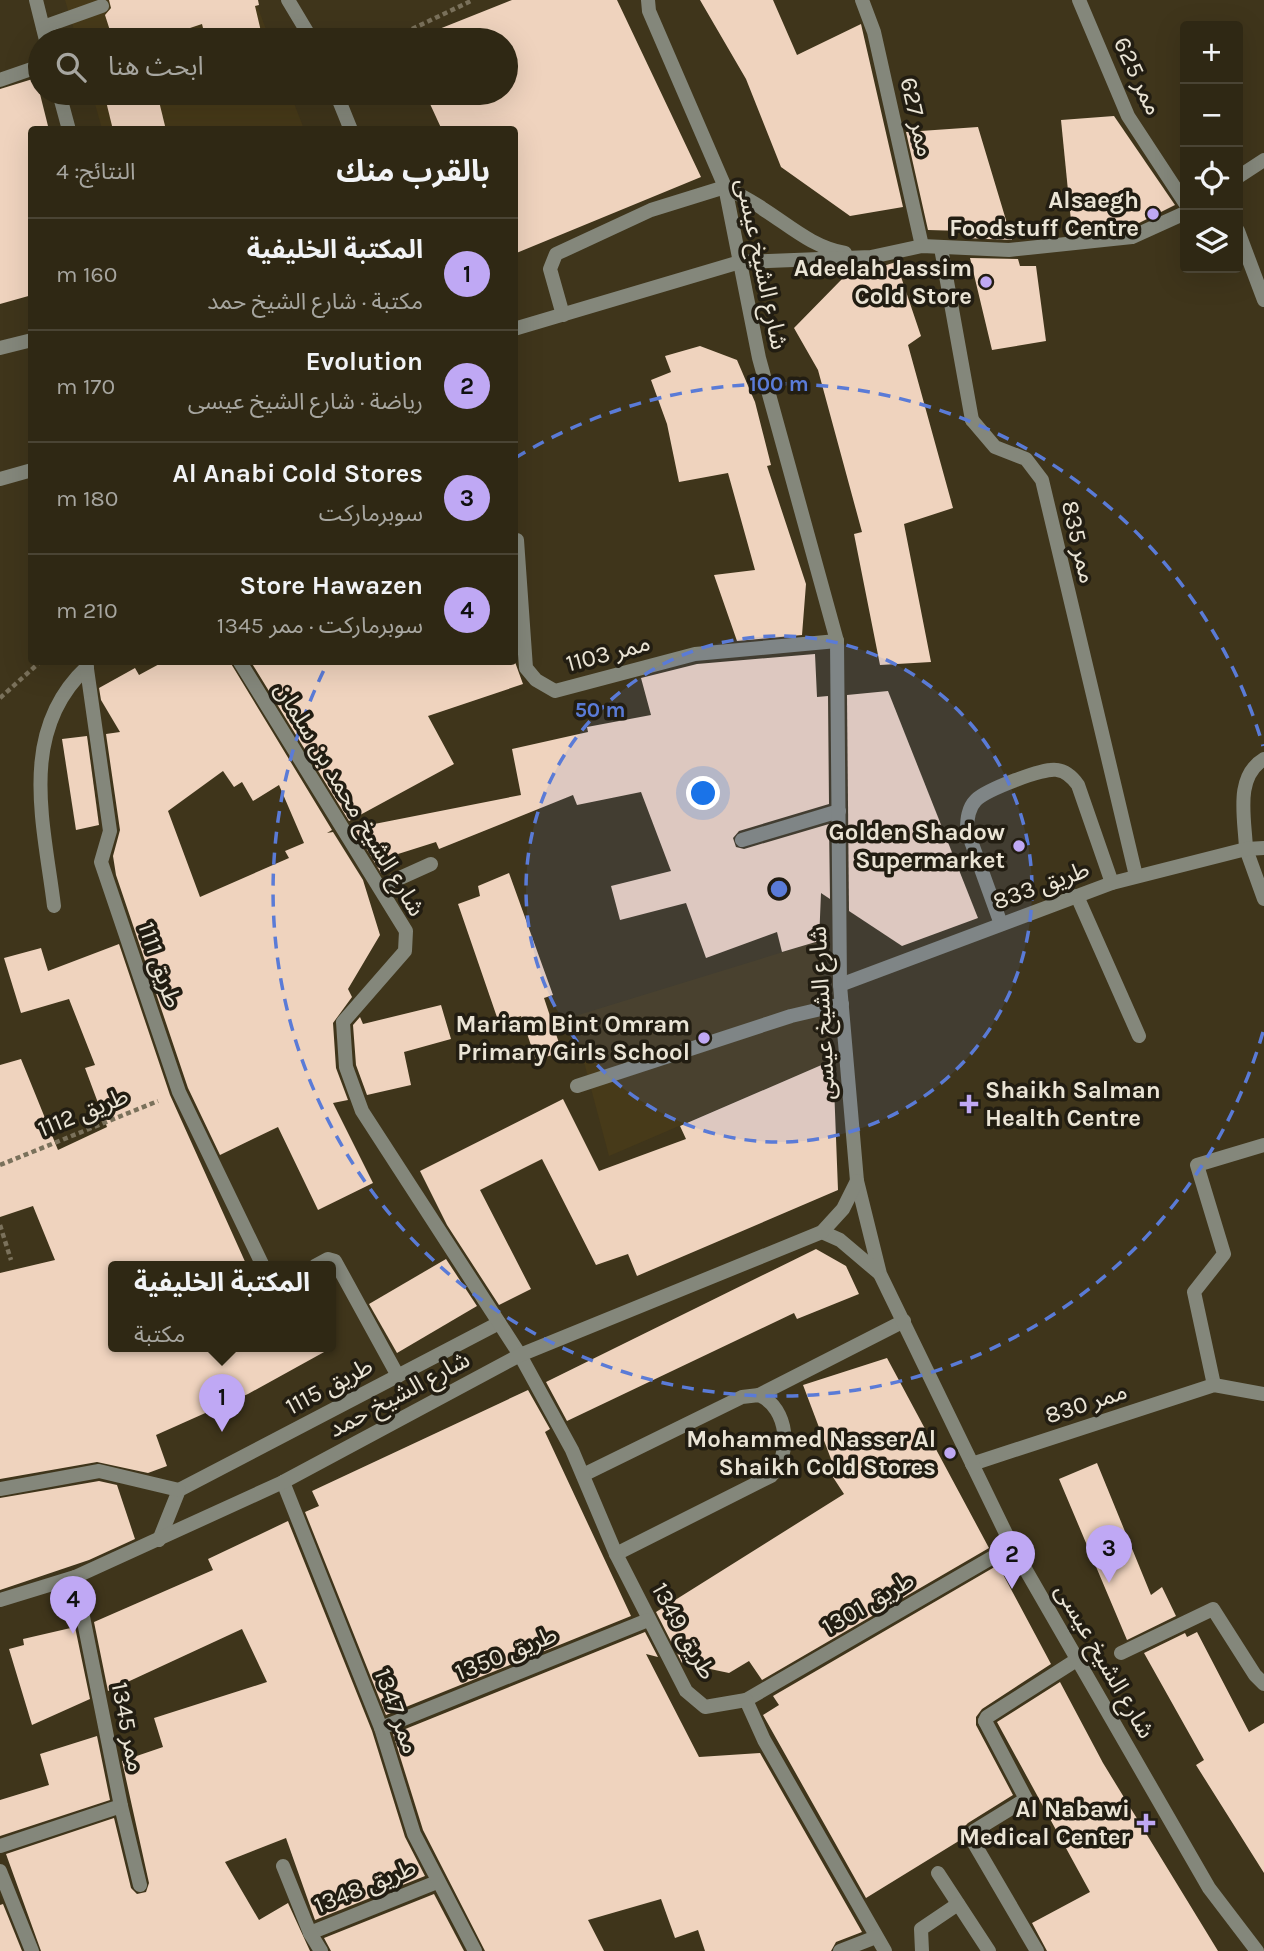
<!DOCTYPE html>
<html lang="ar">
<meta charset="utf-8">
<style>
:root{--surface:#2f2814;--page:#3b3422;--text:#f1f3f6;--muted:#a7a6a0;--line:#4a4434;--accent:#bfa8f4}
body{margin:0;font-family:Karla,"Noto Sans Arabic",sans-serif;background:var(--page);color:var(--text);direction:rtl}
.controls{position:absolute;right:21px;top:21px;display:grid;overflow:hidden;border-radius:7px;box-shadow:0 7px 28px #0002}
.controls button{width:63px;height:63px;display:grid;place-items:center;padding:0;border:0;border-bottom:2px solid var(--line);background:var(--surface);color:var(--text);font:35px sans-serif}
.you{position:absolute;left:704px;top:794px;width:24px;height:24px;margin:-18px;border:5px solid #fff;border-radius:50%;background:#1a73e8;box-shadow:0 0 0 10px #1a73e833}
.badge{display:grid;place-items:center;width:46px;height:46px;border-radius:50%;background:var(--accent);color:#111;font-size:23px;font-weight:700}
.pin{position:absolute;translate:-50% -58px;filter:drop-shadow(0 2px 4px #0008)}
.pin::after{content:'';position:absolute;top:37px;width:24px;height:21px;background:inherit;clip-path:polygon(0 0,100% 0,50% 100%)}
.popup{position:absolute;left:108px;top:1261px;width:228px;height:91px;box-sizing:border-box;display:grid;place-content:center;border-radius:7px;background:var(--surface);filter:drop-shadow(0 2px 5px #0005);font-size:23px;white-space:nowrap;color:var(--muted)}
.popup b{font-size:26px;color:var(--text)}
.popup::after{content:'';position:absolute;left:50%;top:100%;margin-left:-14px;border:14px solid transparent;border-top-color:var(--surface)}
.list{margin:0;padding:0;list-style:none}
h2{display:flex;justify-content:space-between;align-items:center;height:91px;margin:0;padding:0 28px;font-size:30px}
h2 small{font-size:23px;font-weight:400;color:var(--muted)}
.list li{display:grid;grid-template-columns:46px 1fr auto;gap:21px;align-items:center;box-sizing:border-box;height:112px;padding:0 28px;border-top:2px solid var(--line)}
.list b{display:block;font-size:26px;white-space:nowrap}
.list p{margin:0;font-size:23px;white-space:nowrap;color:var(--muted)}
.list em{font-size:23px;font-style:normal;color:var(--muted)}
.icon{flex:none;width:38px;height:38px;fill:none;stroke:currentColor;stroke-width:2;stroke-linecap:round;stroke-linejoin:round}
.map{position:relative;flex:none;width:1264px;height:1951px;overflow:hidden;direction:ltr}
.search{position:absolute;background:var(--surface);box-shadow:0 7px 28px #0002;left:28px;top:28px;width:490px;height:77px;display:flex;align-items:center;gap:18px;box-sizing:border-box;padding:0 24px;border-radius:38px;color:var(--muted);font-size:26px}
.panel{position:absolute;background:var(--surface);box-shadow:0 7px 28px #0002;left:28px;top:126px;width:490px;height:539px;border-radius:7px;direction:rtl}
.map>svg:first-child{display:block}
.built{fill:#473a19}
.building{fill:#efd3be;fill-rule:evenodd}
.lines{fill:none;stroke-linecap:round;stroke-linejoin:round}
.path{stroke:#7a715b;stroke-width:4.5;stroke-dasharray:5 3.5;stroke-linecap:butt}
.service{stroke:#84877b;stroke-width:14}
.minor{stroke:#84877b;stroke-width:14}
.tertiary{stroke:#84877b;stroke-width:14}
.ring{fill:none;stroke:#5a7bd7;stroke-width:3.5;stroke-dasharray:12 9}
.poi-dot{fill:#bfa8f4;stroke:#221d12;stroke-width:2.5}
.labels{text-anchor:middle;stroke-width:7;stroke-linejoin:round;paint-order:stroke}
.street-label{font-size:24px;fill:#eae4d5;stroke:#221d12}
.poi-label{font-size:24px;font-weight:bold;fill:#eae4d5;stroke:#221d12;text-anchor:end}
.centre{fill:#5a7bd7;stroke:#221d12;stroke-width:3.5}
.ring-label{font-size:21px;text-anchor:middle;font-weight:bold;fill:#5a7bd7;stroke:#221d12;stroke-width:7;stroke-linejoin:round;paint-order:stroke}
</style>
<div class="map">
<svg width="1264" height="1951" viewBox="0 0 1264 1951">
<rect width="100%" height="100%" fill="#3f351b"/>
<g class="built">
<polygon points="65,0 255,0 270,40 77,40"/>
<polygon points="92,93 290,93 304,129 102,129"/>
<polygon points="819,941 833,1060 609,1156 572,1017"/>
</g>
<g class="building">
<polygon points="109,0 258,0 259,5 255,6 263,40 206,40 202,24 154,40 113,40 105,15 111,8"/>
<polygon points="512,0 617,0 701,177 514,254 514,130 442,130 425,93 506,93 506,40 414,39"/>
<polygon points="700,0 773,0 797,55 861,24 903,207 850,216 781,167 746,79"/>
<polygon points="36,78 49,130 32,130 32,295 0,304 0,89"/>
<polygon points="104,93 157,93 166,130 113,130"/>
<polygon points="1114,116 1175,205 1133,226 1072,231 1061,120"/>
<polygon points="978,127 1012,240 965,238 964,231 928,230 906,132"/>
<polygon points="970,258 1018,259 1020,266 1036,266 1046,341 992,350"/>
<polygon points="896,262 921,336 908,345 953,508 904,524 931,662 880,665 854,534 862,532 818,370 794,328 842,279"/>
<polygon points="700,346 737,360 755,402 771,465 767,466 806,584 802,635 737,641 714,575 755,570 728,473 679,482 667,424 651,380 671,372 665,356"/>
<polygon points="815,654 817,697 828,696 829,804 739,831 733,838 736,847 744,849 829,824 830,899 821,893 819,941 782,952 777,932 706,958 686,903 620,920 611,886 671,871 641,792 577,805 573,795 439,849 436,842 398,854 401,865 381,873 354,828 521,795 512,749 588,732 587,727 651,715 641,678 697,664"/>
<path d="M163 662H230L332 830 327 833 333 832 363 880 380 935 348 989 352 997 333 1023 336 1068 348 1100 333 1103 373 1183 318 1210 278 1127 220 1155 188 1088 116 875 113 856 120 830 106 734 120 732 101 700 99 688 135 668 139 675ZM223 771 234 787 242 782 253 801 279 785 304 843 285 851 289 858 200 897 168 811Z"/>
<polygon points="251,662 515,662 523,684 428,716 454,764 349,821"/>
<polygon points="888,691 978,918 902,946 849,911 847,695"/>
<polygon points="87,736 99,825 76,830 62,739"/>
<polygon points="509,873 553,995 544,998 562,1052 536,1060 521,1016 499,1023 458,904 480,896 478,886"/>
<polygon points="119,944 170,1095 247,1266 114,1266 114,1346 335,1346 248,1394 156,1435 167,1466 148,1473 97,1462 0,1479 0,1273 55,1260 33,1206 0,1217 0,1065 21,1059 58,1150 107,1127 85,1068 95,1065 69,999 21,1013 4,958 41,948 48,971"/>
<polygon points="441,1005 451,1039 404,1052 411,1085 367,1095 356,1065 353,1025 360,1017 363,1024"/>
<polygon points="833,1060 838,1190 637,1276 628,1254 596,1265 542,1159 480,1190 531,1289 499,1305 447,1225 420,1171 563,1099 599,1171 686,1139 680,1126"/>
<polygon points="816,1249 846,1266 859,1294 797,1319 794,1313 567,1421 546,1382"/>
<polygon points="446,1259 477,1306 397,1353 369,1304"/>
<polygon points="887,1358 989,1548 762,1680 749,1661 729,1673 682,1663 656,1612 844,1494 829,1471 834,1467 803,1385"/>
<polygon points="528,1390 550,1429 545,1432 631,1616 386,1715 305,1512 319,1506 312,1491"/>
<polygon points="1097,1463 1151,1595 1162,1587 1176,1616 1127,1640 1059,1479"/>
<polygon points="99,1481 117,1485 135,1539 89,1560 0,1590 0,1498"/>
<polygon points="288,1521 372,1731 405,1837 425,1876 315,1920 286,1838 225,1862 259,1920 288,1903 310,1951 41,1951 6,1854 114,1818 131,1888 137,1894 146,1892 149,1883 122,1761 163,1747 154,1718 267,1682 242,1629 108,1691 94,1622 213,1570 208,1559"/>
<polygon points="998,1565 1051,1664 982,1709 976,1717 976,1725 1013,1795 968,1823 959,1832 962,1839 866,1898 763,1715 779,1705 773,1696"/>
<polygon points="75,1627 90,1699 32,1725 9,1649 24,1645 23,1639"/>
<polygon points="645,1632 658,1657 646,1654 699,1757 760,1753 862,1932 836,1942 831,1951 705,1951 698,1930 675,1938 661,1899 588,1920 604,1951 485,1951 423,1830 393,1734"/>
<polygon points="1197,1632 1249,1732 1264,1723 1264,1873 1196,1765 1204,1760 1144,1653 1185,1633 1187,1637"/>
<polygon points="1060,1682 1103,1763 1218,1951 1047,1951 1032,1923 1090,1892 997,1722"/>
<polygon points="97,1736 110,1800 0,1836 0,1800 49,1785 40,1754"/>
<polygon points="434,1894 464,1951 331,1951 324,1938"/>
<polygon points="3,1904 22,1951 0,1951 0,1905"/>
</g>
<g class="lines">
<g class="path">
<polyline points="389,40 473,0"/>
<polyline points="0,698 40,662"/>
<polyline points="0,1165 158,1101"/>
<polyline points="0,1225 11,1260"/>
</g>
<g class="service">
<polyline points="862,0 874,32 922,246"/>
<polyline points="43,27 102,6"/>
<polyline points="0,80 40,66"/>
<polyline points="941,248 972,420"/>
<polyline points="563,315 550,269 556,254 651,210 725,187"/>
<polyline points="517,540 526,668 536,680 555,691 695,654 837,641"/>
<polyline points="742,840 839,811"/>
<path d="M1246 849C1245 819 1234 777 1264 759"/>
<polyline points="380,887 431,864"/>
<polyline points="1077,896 1139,1036"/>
<path d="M54 906C44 824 17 732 87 667"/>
<path d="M1001 924 967 830C967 819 968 808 976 800 986 790 1044 767 1057 770 1066 771 1073 778 1078 785L1112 883"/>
<polyline points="577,1086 791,1016 842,1004"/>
<polyline points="759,1395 904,1321"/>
<path d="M583 1475 742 1397 759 1395C789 1408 792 1455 771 1476L616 1554"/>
<polyline points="159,1540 179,1490 499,1323"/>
<polyline points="985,1721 987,1717 1078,1659"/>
<polyline points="938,1873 989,1951"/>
<polyline points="310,1933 437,1882"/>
<polyline points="922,1951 921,1929 958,1904"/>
</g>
<g class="minor">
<polyline points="36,0 46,40"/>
<polyline points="288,0 312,40"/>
<polyline points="1079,0 1128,116 1185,203"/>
<polyline points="59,93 69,130"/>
<polyline points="336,93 351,130"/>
<polyline points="1238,177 1264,160"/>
<path d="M725 187C737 194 751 200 763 209 790 226 812 247 845 253"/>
<polyline points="1238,231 1264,300"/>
<polyline points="740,262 871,257 922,246 1009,250 1132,237 1185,213"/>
<polyline points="0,348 32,340"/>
<polyline points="972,420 995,447 1026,459 1042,480 1136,876"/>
<polyline points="86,662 110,831 101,862 179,1092 263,1266"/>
<polyline points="240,662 406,931 405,951 343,1022 346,1067 362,1111 520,1355 572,1450 616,1554 686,1691 705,1707 746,1700 1012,1546"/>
<polyline points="1246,849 1264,899"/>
<polyline points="840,985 1112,883 1246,849 1264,848"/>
<polyline points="315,1266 328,1259 335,1261 398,1376"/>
<polyline points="1214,1385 1194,1292 1224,1254 1197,1165 1264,1145"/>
<polyline points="972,1464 1214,1385 1264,1394"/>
<polyline points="283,1482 381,1728 414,1834 475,1951"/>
<polyline points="0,1489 99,1471 179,1490"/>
<polyline points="75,1577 121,1806 140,1885"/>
<polyline points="1121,1653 1213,1609 1255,1675 1264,1684"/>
<polyline points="746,1700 764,1740 885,1951"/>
<polyline points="985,1721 1026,1799 974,1831 971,1838 1037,1951"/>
<polyline points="381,1728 648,1620"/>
<polyline points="0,1846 121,1806"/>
<polyline points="283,1866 310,1933 321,1951"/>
<polyline points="0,1871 32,1951"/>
<polyline points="840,1951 876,1937"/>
</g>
<g class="tertiary">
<polyline points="648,0 649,11 725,187 759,358 837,641 840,985 857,1181 880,1274 1012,1546 1209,1888 1257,1951"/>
<polyline points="514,329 740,262"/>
<polyline points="0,479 32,470"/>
<polyline points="822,1232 840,1240 879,1273"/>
<polyline points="0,1600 75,1577 283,1482 520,1355 822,1232 843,1209 857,1181"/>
</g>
</g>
<circle cx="779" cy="889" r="253" fill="#5a7bd7" fill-opacity=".12"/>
<g class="ring">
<circle cx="779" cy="889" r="253"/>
<path d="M1263 1032A505 505 0 1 1 327 664M515 458A505 505 0 0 1 1263 746"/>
</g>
<g class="poi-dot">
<circle cx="1153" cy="214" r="7"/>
<circle cx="986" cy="282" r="7"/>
<circle cx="1019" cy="846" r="7"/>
<circle cx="704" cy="1038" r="7"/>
<path d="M965.5 1093.5h7v7h7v7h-7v7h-7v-7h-7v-7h7z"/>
<circle cx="950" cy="1453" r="7"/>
<path d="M1142.5 1812.5h7v7h7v7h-7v7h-7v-7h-7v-7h7z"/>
</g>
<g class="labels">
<g class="street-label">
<text transform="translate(1138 76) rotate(65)" y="8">ممر 625</text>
<text transform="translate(917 117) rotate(77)" y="8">ممر 627</text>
<text transform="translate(762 264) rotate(78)" y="8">شارع الشيخ عيسى</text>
<text transform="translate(1079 542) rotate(77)" y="8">ممر 835</text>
<text transform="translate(608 653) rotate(-15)" y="8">ممر 1103</text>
<text transform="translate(350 799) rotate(59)" y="8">شارع الشيخ محمد بن سلمان</text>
<text transform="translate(1041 885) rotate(-20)" y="8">طريق 833</text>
<text transform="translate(160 965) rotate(71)" y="8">طريق 1111</text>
<text transform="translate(822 1013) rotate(-93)" y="8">شارع الشيخ عيسى</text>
<text transform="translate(83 1112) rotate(-22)" y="8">طريق 1112</text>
<text transform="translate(329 1386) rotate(-28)" y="8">طريق 1115</text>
<text transform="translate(399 1394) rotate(-28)" y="8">شارع الشيخ حمد</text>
<text transform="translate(1086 1403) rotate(-18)" y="8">ممر 830</text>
<text transform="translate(868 1603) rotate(-30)" y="8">طريق 1301</text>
<text transform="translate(684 1631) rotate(61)" y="8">طريق 1349</text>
<text transform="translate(506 1653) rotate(-22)" y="8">طريق 1350</text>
<text transform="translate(1105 1661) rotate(60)" y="8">شارع الشيخ عيسى</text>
<text transform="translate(397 1711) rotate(70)" y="8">ممر 1347</text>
<text transform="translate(128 1727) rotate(79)" y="8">ممر 1345</text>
<text transform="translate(365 1886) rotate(-22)" y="8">طريق 1348</text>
</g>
<g class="poi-label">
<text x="1139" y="208">Alsaegh<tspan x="1139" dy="28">Foodstuff Centre</tspan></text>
<text x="972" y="276">Adeelah Jassim<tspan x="972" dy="28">Cold Store</tspan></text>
<text x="1005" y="840">Golden Shadow<tspan x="1005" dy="28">Supermarket</tspan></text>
<text x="690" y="1032">Mariam Bint Omram<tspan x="690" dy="28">Primary Girls School</tspan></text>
<text x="985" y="1098" text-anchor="start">Shaikh Salman<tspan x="985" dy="28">Health Centre</tspan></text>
<text x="936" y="1447">Mohammed Nasser Al<tspan x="936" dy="28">Shaikh Cold Stores</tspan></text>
<text x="1130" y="1817">Al Nabawi<tspan x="1130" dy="28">Medical Center</tspan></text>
</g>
</g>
<circle cx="779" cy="889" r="10" class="centre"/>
<g class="ring-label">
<text x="779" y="391">100 m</text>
<text x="600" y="717">50 m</text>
</g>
</svg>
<div class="controls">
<button>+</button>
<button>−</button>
<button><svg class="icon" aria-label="locate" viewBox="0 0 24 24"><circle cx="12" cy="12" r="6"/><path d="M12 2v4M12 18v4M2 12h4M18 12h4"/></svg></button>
<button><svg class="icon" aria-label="layers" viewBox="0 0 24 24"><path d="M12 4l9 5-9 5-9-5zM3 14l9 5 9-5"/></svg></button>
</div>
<div class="you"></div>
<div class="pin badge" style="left:222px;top:1432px">1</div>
<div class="popup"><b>المكتبة الخليفية</b>مكتبة</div>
<div class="pin badge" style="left:1012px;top:1589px">2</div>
<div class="pin badge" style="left:1109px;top:1583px">3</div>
<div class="pin badge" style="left:73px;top:1634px">4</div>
<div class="search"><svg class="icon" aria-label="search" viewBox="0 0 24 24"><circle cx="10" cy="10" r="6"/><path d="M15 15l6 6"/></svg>ابحث هنا</div>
<section class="panel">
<h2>بالقرب منك<small>النتائج: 4</small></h2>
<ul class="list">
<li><span class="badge">1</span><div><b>المكتبة الخليفية</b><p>مكتبة · شارع الشيخ حمد</p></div><em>160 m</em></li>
<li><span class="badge">2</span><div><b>Evolution</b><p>رياضة · شارع الشيخ عيسى</p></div><em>170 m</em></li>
<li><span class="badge">3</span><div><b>Al Anabi Cold Stores</b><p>سوبرماركت</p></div><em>180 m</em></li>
<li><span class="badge">4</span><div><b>Store Hawazen</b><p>سوبرماركت · ممر 1345</p></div><em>210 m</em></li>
</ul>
</section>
</div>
